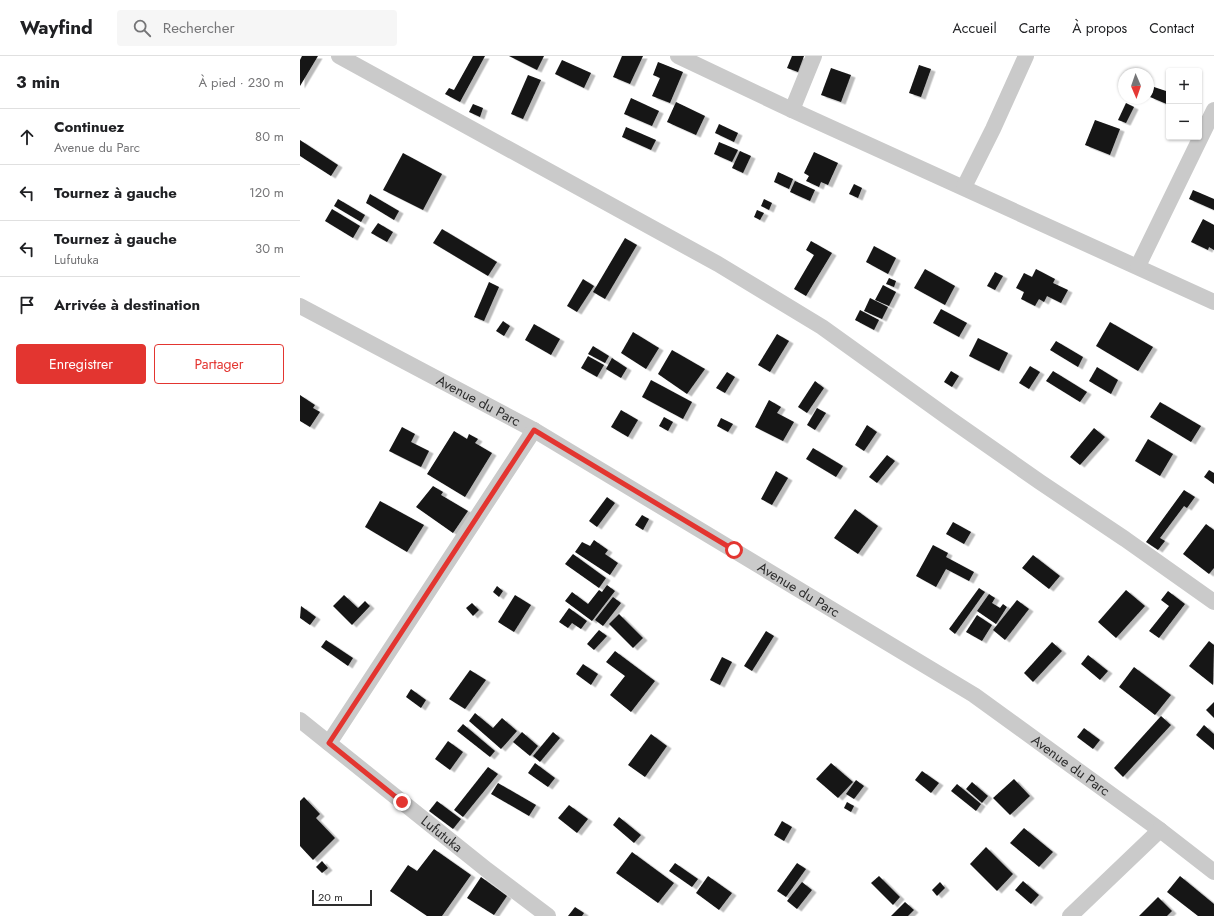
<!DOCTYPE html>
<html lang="fr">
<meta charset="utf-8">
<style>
:root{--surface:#fff;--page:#f6f6f6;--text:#202124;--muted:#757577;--line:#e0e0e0;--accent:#e33530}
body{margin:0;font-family:Jost,sans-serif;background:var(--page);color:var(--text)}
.controls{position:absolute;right:12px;top:12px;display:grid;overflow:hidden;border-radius:4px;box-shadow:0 1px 3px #0004}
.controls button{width:36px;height:36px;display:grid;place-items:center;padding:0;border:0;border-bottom:1px solid var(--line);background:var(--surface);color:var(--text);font:20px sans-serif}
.compass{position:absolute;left:818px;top:12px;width:36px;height:36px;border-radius:50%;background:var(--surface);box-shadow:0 1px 3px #0004;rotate:178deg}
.scale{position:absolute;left:12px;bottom:10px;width:60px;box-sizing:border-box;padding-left:4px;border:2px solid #2d2d2d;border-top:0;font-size:11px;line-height:14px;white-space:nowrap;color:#2d2d2d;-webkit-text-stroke:3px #fff;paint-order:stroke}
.stop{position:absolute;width:12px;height:12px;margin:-9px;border:3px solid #e33530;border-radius:50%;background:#fff}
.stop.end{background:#e33530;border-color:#fff;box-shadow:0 1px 4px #0008}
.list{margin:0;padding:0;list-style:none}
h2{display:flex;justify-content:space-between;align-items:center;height:52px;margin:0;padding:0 16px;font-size:17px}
h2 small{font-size:13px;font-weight:400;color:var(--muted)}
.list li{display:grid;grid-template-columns:26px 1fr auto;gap:12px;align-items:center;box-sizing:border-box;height:56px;padding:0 16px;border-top:1px solid var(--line)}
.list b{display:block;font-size:15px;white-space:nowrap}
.list p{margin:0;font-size:13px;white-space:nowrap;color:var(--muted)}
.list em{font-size:13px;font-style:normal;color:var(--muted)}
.actions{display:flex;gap:8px;padding:12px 16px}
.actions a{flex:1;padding:9px 0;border:1px solid var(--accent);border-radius:4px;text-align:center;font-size:14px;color:var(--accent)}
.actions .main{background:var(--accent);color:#fff}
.icon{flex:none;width:22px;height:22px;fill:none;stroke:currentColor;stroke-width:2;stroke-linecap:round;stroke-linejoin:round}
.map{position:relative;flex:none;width:914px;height:860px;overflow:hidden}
header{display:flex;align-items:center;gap:24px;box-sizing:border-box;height:56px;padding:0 20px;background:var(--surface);border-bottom:1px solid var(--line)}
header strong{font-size:19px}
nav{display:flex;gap:22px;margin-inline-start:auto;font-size:14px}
.search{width:280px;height:36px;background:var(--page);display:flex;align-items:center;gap:10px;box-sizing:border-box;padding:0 14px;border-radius:4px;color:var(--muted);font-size:15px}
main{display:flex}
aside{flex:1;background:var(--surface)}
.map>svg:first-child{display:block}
.building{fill:#141414;filter:url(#shadow)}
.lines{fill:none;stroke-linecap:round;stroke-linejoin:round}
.street{stroke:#cacaca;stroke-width:16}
.route{stroke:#e33530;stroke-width:5}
.labels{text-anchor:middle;stroke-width:4;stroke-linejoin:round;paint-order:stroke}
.street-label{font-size:14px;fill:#2d2d2d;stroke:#fff}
</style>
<header>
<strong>Wayfind</strong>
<div class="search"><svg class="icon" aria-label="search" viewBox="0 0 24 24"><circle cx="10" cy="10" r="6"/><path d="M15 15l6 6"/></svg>Rechercher</div>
<nav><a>Accueil</a><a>Carte</a><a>À propos</a><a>Contact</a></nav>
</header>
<main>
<aside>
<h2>3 min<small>À pied · 230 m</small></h2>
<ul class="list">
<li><svg class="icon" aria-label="ahead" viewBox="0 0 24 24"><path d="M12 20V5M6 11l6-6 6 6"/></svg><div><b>Continuez</b><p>Avenue du Parc</p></div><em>80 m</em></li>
<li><svg class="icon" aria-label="left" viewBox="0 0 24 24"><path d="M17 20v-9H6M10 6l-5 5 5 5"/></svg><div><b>Tournez à gauche</b></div><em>120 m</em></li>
<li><svg class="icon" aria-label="left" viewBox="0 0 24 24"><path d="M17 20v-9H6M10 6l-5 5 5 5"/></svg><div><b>Tournez à gauche</b><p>Lufutuka</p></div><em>30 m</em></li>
<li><svg class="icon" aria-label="arrive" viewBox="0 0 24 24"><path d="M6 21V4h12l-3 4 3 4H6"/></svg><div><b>Arrivée à destination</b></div></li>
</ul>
<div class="actions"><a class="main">Enregistrer</a><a>Partager</a></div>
</aside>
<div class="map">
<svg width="914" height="860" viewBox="0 0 914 860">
<defs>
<filter id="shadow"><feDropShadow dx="4.5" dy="2.5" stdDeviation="0" flood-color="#0004"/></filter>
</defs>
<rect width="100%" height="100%" fill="#fff"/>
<g class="building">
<polygon points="2,0 18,0 0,30 0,4"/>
<polygon points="173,0 185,0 160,46 145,38 149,32 154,34"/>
<polygon points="209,0 244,0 237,14"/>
<polygon points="322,0 343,0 330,28 313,21"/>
<polygon points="492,0 504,0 498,16 487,12"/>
<polygon points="262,4 291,17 284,32 255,18"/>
<polygon points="358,6 383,16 370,47 352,40 360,22 353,19"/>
<polygon points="619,9 631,13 621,41 609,37"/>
<polygon points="531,12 551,19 541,46 521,39"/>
<polygon points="228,19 241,24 223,63 211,58"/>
<polygon points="854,31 869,36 869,49 850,41"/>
<polygon points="331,42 359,55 352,70 324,58"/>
<polygon points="376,46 405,60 396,79 367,66"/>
<polygon points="826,47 834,51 826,67 818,64"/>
<polygon points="173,48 183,52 180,61 169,56"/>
<polygon points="795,64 820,73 810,99 785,89"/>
<polygon points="419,68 438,77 434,86 415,77"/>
<polygon points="326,71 356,84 351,94 322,81"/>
<polygon points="0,84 38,109 31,120 0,100"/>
<polygon points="419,86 438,94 432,106 414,98"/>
<polygon points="440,95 451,100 443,117 432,112"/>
<polygon points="514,96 538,107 528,129 521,126 519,131 506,125 509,120 504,117"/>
<polygon points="103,97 142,118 123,154 83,134"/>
<polygon points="478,116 493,123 489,133 474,126"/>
<polygon points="495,125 515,134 510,145 490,136"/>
<polygon points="554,128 562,132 558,142 549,138"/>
<polygon points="893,134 914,143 914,154 889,143"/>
<polygon points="70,138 99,155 94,164 66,147"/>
<polygon points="38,143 65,159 61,166 34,150"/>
<polygon points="464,143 472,147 469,154 461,150"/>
<polygon points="32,153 60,170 53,182 25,165"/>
<polygon points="457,154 464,157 460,164 454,161"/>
<polygon points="903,163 914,169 914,194 909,191 908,194 891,186"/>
<polygon points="78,167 93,176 87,186 71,177"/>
<polygon points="142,173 197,206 188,220 133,187"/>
<polygon points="325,182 337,189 305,243 293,236"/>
<polygon points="511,185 532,197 506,240 494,233 514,199 506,194"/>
<polygon points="574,190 596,202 588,218 566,206"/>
<polygon points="625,213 655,230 645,249 614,232"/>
<polygon points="736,213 755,223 753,227 768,234 761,247 747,240 744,246 739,243 735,250 721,243 724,236 716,232 724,217 732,221"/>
<polygon points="695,216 703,220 695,234 687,230"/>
<polygon points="589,222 596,225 594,231 586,228"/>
<polygon points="283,223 294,230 277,256 267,250"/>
<polygon points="189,226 199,231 184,265 174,261"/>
<polygon points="583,229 596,236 589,250 575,244"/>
<polygon points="570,242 588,251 582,263 564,255"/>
<polygon points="641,253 667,267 659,281 633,267"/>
<polygon points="560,254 579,264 574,274 555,264"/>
<polygon points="203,265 210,270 204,280 196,275"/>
<polygon points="810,266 853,291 838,315 796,290"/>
<polygon points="234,268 260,283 251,299 225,284"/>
<polygon points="333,276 359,292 346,313 321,297"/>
<polygon points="477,278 489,285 470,316 458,309"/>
<polygon points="678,282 708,297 699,315 669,300"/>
<polygon points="756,285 783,301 778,311 750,294"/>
<polygon points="293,290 309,300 305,307 288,298"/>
<polygon points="372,294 405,313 387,338 358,318"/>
<polygon points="288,300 304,309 297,321 281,312"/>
<polygon points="312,302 327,312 321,322 306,313"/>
<polygon points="730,310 740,316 729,333 719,327"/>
<polygon points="797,311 818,324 811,338 789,325"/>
<polygon points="651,315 659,320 652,331 644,326"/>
<polygon points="753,315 787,336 780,346 746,325"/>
<polygon points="427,316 435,321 425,337 416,332"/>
<polygon points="351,324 392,346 383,363 342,341"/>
<polygon points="515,325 524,332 507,357 498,351"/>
<polygon points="0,339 15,349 13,352 20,356 10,371 0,365"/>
<polygon points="469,344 481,351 477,357 494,366 483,385 455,371"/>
<polygon points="860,346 901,370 891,386 850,361"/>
<polygon points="517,352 526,357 515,374 507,369"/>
<polygon points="321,354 338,364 328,381 311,371"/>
<polygon points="364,361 373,366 368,375 359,370"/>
<polygon points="421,362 433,368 428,376 417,370"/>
<polygon points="567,369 577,376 564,395 555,389"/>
<polygon points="102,371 115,378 111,386 129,395 121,411 89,395"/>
<polygon points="794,372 805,381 780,409 770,401"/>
<polygon points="154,375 167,383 169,378 178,383 175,387 192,397 165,441 127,418"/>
<polygon points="848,383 873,398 860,420 835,405"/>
<polygon points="513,392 543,410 536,421 506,403"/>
<polygon points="587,399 595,405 577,427 569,421"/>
<polygon points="909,414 914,417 914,428 904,421"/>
<polygon points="476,415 488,422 472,449 461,443"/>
<polygon points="133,430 143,436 141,439 168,455 153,477 116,451"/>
<polygon points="884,434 895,441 887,452 884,450 860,482 865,485 858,494 846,486"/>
<polygon points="307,441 315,447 297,471 289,465"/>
<polygon points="80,445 124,469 107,496 65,471"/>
<polygon points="555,453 578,470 558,498 534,482"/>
<polygon points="342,459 349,463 343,474 335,469"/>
<polygon points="653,466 671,476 664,488 646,478"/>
<polygon points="906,468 914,474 914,512 909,518 883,498"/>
<polygon points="294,484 308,494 305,498 318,507 310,519 275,496 282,486 290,490"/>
<polygon points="633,489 648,497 646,501 674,516 669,525 646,513 636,531 616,520"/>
<polygon points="273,498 306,522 299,532 265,508"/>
<polygon points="733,499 760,520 749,533 722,512"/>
<polygon points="307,529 315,535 292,565 265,545 272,536 288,548 299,534 302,536"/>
<polygon points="197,530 203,535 199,541 193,536"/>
<polygon points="679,532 685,536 655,578 649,573"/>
<polygon points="826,534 845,550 816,582 798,566"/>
<polygon points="868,535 885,548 859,582 849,575 869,550 861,544"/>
<polygon points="689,538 695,542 692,547 700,552 703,548 707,551 696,568 677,555"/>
<polygon points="44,539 58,552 65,545 70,550 52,569 33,550"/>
<polygon points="215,539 231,549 214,576 198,566"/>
<polygon points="313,541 321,547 303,570 295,564"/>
<polygon points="717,544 729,553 705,584 693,574"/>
<polygon points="172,547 179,554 173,560 166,552"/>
<polygon points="1,550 16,561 10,569 0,562"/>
<polygon points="269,552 287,565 281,573 272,567 268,572 259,566"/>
<polygon points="319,558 343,582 333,592 309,568"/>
<polygon points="677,559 692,569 682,585 666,576"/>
<polygon points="299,574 307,580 294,594 287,588"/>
<polygon points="466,575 474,580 452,615 444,610"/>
<polygon points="26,584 53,602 48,610 21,591"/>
<polygon points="909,585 914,589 913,629 889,610"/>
<polygon points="752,586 762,595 733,626 724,617"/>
<polygon points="315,595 355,625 331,656 310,639 325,620 306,606"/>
<polygon points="788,599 808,615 800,624 781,608"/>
<polygon points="422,601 432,606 420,629 410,624"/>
<polygon points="283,608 298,618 291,629 276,618"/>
<polygon points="834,611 871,639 855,659 819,631"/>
<polygon points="170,614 186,624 165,653 149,643"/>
<polygon points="111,633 126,644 121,652 106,641"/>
<polygon points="914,646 914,662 906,654"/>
<polygon points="175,657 193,672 202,662 217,675 201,693 169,665"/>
<polygon points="861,660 871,669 823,721 814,712"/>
<polygon points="163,668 195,695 190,701 157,675"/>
<polygon points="904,669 914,678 914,694 896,679"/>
<polygon points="784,672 800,684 793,693 777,681"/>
<polygon points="222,676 238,690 230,700 213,686"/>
<polygon points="253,676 260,682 240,706 233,700"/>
<polygon points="351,678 367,690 345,721 328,709"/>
<polygon points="148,685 163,696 150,714 135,703"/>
<polygon points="235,707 255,722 248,731 228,717"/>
<polygon points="531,707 553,726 538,742 516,723"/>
<polygon points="188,711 198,718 163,761 154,754"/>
<polygon points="622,715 639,727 631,737 615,724"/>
<polygon points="714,723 730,740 710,759 693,742"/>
<polygon points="556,724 564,730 554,743 546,738"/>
<polygon points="672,726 688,740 682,747 666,733"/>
<polygon points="198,727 236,749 229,760 191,738"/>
<polygon points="657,728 681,748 676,755 651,735"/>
<polygon points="4,741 20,758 16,762 35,782 13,804 0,790 0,745"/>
<polygon points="137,745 161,763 153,773 129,755"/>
<polygon points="547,746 554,750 551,756 544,752"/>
<polygon points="269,749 288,763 277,777 258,762"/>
<polygon points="319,761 341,779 334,787 313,769"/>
<polygon points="482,765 492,771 484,785 474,779"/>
<polygon points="724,772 753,796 739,811 710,787"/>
<polygon points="686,791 713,818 697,835 670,808"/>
<polygon points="134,793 171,819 142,860 127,860 90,835 108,809 117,815"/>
<polygon points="332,796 374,827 358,847 316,817"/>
<polygon points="22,805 28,812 22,817 16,811"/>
<polygon points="375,807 398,823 392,831 369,815"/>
<polygon points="497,807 506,813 486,841 477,835"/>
<polygon points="408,820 432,837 419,854 396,837"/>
<polygon points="579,820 600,841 593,849 571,827"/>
<polygon points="880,820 914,848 914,860 898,860 867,836"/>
<polygon points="181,821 207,840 194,859 167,842"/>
<polygon points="723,825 739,839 731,848 715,834"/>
<polygon points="502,826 512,834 497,853 487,845"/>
<polygon points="640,826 645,832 637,840 632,834"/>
<polygon points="858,841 872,855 867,860 839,860"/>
<polygon points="605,846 614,854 608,860 591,860"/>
<polygon points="275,851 284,857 282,860 268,860"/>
</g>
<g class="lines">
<g class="street">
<polyline points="39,0 418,208 522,271 650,363 740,426 825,483 914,546"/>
<polyline points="378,0 492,54 914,246"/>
<polyline points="492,54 514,0"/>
<polyline points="664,131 693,73 726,0"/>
<polyline points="838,210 914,54"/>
<path id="s1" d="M0 250 234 374 674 639 860 774 914 816"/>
<path id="s2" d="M0 664 187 814 248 860"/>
<polyline points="29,687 234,374"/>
<polyline points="770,860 860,774"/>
</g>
</g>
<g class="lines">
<polyline class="route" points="102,746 29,687 234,374 434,494"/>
</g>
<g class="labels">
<g class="street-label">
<text dy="5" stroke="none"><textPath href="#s1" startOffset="202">Avenue du Parc</textPath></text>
<text dy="5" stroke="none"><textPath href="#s1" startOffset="574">Avenue du Parc</textPath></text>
<text dy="5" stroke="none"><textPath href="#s1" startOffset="898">Avenue du Parc</textPath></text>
<text dy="5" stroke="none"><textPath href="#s2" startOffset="182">Lufutuka</textPath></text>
</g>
</g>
</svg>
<div class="controls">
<button>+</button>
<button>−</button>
</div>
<svg class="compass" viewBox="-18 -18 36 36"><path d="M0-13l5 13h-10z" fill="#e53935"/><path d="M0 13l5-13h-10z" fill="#757577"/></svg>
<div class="scale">20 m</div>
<div class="stop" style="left:434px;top:494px"></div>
<div class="stop end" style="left:102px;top:746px"></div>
</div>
</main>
